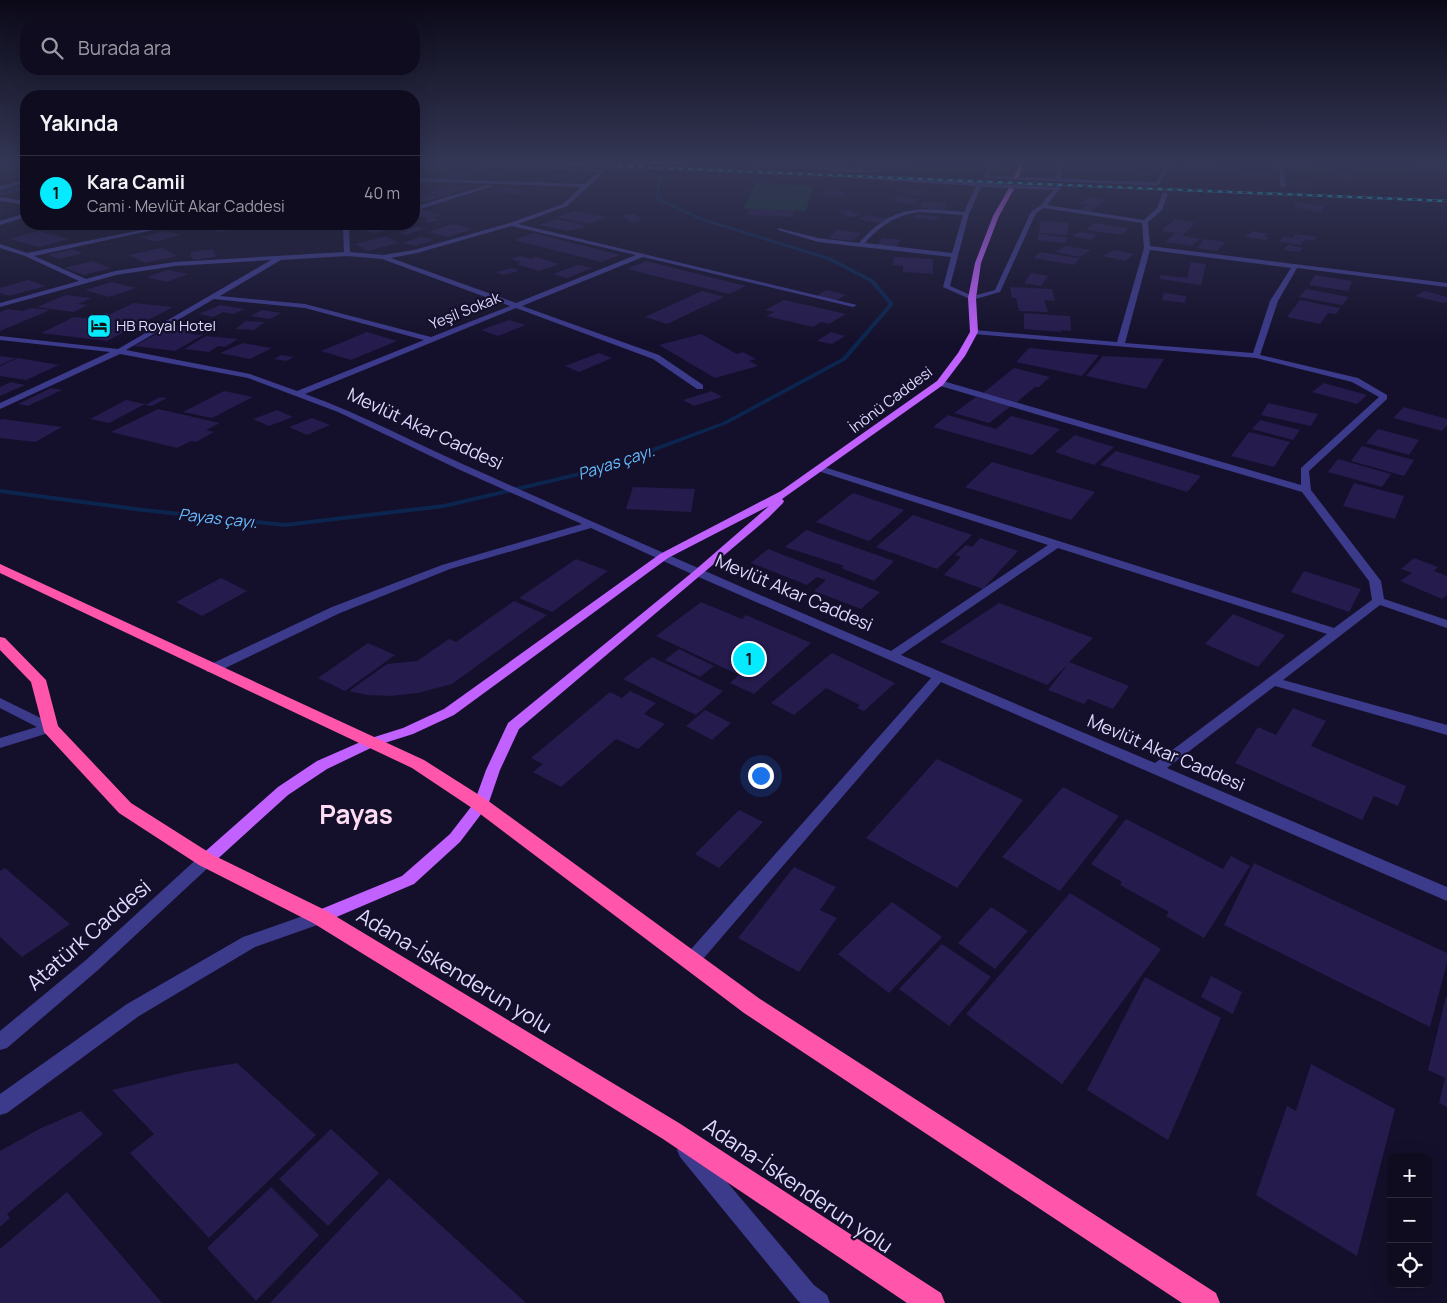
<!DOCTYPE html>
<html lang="tr">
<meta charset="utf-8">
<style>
:root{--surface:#0f0c20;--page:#181529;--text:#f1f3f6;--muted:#9b9ba5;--line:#2f2c3e;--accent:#06eaff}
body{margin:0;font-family:Manrope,sans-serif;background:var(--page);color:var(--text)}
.controls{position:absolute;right:15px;bottom:15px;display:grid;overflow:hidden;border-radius:10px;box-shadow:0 5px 20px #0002}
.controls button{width:45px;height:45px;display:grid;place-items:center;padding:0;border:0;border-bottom:1px solid var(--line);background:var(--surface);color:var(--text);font:25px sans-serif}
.you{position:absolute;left:760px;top:775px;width:18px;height:18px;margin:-12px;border:4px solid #fff;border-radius:50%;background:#1a73e8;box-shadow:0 0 0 8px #1a73e833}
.badge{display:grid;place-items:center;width:32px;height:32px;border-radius:50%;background:var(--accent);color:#111;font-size:16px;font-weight:700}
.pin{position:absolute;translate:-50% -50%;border:2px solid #fff;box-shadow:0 1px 5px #0006}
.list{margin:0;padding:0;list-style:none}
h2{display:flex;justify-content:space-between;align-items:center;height:65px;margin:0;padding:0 20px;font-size:21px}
h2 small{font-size:16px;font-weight:400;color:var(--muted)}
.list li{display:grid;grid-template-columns:32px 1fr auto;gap:15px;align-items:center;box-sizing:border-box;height:75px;padding:0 20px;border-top:1px solid var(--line)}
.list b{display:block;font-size:19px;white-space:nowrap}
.list p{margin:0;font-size:16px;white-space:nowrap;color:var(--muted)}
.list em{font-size:16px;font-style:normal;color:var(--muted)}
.icon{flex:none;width:28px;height:28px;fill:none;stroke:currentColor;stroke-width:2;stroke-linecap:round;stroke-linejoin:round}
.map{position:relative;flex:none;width:1447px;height:1303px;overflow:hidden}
.search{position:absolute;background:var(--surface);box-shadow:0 5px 20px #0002;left:20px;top:20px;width:400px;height:55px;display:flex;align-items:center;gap:12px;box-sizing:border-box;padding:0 18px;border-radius:20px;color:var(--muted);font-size:19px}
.panel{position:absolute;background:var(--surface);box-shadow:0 5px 20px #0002;left:20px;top:90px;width:400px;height:140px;border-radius:20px}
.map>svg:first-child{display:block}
.green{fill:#133534}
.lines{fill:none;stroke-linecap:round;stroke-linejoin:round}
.stream{fill:#0b254f;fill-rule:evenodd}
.building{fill:#251b4d}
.minor{fill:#3c3a8b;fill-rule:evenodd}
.major{fill:#c161ff;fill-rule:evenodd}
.highway{fill:#f5a;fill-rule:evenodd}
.rail-casing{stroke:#06eaff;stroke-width:2.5}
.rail{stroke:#14102b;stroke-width:2;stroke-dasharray:5;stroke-linecap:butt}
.labels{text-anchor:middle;stroke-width:4.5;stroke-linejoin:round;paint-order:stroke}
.far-street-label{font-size:15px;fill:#dedaff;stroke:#14102b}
.far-poi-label{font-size:15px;fill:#dedaff;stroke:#14102b;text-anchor:start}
.far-water-label{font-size:16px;font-style:italic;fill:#68bcff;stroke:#14102b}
.street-label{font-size:18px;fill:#dedaff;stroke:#14102b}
.near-street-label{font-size:21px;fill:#dedaff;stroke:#14102b}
.near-district-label{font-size:26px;font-weight:bold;fill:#ffdcf3;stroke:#14102b}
</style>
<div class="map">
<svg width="1447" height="1303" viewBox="0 0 1447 1303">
<rect width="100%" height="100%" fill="#14102b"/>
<polygon class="green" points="755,183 813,186 806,211 743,209"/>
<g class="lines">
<polygon class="stream" points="668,163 672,163 661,181 659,198 702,218 832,258 874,280 894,304 846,360 727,424 605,470 444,508 285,527 143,512 0,493 0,489 143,508 285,523 444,504 601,467 723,422 842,358 889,304 870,282 828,260 700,220 656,200 657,181"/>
</g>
<g class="building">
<polygon points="793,163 813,163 819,164 812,167 790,164"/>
<polygon points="827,163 852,163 852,164 839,167"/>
<polygon points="866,163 881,163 887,164 873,169 856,167"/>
<polygon points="1190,163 1204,163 1215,165 1207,169 1185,165"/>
<polygon points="1291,163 1308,164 1308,168 1291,166"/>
<polygon points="1427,163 1447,163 1447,167 1441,167 1439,173 1414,170 1416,164 1426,166"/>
<polygon points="900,165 915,167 900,173 888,171"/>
<polygon points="1179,168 1197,171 1192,175 1174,172"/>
<polygon points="461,170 474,173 467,176 474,177 465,180 442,178"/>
<polygon points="1135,170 1153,173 1145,176 1128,173"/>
<polygon points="1245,170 1271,173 1267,178 1260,177 1259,178 1239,176"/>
<polygon points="589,171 596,172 581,178 587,179 575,183 569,181 574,179 551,176 561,173 582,174"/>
<polygon points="490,173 505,174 497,180 481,179"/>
<polygon points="1340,174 1356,176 1352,181 1336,179"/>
<polygon points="538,178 556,179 549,184 531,183"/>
<polygon points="754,179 771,180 770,183 753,183"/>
<polygon points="1293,180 1314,183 1312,186 1290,184"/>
<polygon points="452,185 469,188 453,193 445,192 453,194 444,197 430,193"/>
<polygon points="17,187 24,189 18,190 23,191 0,196 0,191"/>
<polygon points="507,187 528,191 514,195 494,191"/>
<polygon points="826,188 840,189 839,192 846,192 844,197 823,196"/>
<polygon points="902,188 921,191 931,190 916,196 901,194 906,191 899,190"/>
<polygon points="427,194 441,197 424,202 414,200 414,197"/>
<polygon points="898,196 918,199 912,204 892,201"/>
<polygon points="1090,197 1107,200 1088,212 1079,210 1088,204 1080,203"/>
<polygon points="922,202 947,203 944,210 921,208"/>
<polygon points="1296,202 1324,206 1321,212 1295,208 1297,206 1293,206"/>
<polygon points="421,209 442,215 432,218 439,220 428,223 422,221 429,219 414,215 414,212"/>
<polygon points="750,209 794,211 792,217 747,215"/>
<polygon points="850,210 860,216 848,217 838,211"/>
<polygon points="575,211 607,217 589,224 557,217"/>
<polygon points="635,214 642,221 630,222 623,215"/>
<polygon points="918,214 939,217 933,221 912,217"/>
<polygon points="866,215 887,219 879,223 859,219"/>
<polygon points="556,219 585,225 581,226 589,227 568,231 539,225"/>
<polygon points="1175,219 1195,223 1182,236 1200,239 1192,246 1165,242 1176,233 1161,231"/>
<polygon points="1041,221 1069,223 1067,235 1039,233"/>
<polygon points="1094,223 1129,228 1122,235 1086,230"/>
<polygon points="56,224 41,228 28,225 32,224"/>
<polygon points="278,224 305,224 309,225 284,229 275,226 279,225"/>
<polygon points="385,224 401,226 376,233 364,230"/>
<polygon points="453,224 473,229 448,237 428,232"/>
<polygon points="219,226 229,230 219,232 212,229 202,229"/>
<polygon points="417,227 425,228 406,235 398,233"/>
<polygon points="837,230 861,233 853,241 828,238"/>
<polygon points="39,231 69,239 39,247 9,239"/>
<polygon points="166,231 180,235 155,242 141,237"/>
<polygon points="1253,231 1268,234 1264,237 1268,238 1265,240 1245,237"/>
<polygon points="1080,232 1098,235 1091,240 1072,236"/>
<polygon points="534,233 620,255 601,262 514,240"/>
<polygon points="1039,234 1067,237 1066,243 1037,240"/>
<polygon points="1296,234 1317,237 1313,241 1305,239 1301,245 1279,242 1283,237 1301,239 1292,237"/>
<polygon points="386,236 398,243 368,251 355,244"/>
<polygon points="421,237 433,240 416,246 403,243"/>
<polygon points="882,238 901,240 896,247 877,246"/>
<polygon points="1204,239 1225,242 1217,251 1197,248"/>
<polygon points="1288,245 1303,248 1299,252 1283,250"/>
<polygon points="1066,246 1091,250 1080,257 1055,252"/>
<polygon points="162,248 177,256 145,263 129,255"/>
<polygon points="72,249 83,253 59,259 48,255"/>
<polygon points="213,249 216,257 193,260 190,252"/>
<polygon points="1113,250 1135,254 1125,261 1102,256"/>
<polygon points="1040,252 1077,258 1080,258 1074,265 1033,258"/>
<polygon points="520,256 531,259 536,257 559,264 539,271 516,264 522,262 510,259"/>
<polygon points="894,257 933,259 933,274 903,272 903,266 893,265"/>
<polygon points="92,261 111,268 84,275 65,268"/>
<polygon points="646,261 746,286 729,294 627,269"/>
<polygon points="1191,262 1206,264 1201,285 1159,279 1161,275 1187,278"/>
<polygon points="578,265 592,268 567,278 553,274"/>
<polygon points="512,268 519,271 503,275 496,272"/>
<polygon points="168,270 188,274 167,282 147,277"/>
<polygon points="1031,273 1048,276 1041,286 1024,283"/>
<polygon points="1315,275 1352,281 1348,291 1309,285"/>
<polygon points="28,280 46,286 9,296 0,293 0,288"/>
<polygon points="112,282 136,288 109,297 85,290"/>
<polygon points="1010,287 1052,289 1055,301 1044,300 1048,312 1019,311 1016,298 1012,298"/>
<polygon points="1306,289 1349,297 1342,305 1299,297"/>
<polygon points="827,290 846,295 835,301 816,296"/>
<polygon points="702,291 724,297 667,324 645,317"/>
<polygon points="1425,291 1447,297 1447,302 1443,303 1415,296"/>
<polygon points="1164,293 1186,296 1185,303 1162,300"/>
<polygon points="66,295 92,298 78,304 88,305 73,312 37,307"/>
<polygon points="784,300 846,314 829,324 821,322 813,327 766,316 774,312 765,310"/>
<polygon points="1300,300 1340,308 1336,314 1328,313 1320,324 1287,317"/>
<polygon points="134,303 173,307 107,341 41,333 74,317 91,319 104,313 110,314"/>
<polygon points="220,305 245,309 233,314 223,312 213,317 199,314"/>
<polygon points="31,308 50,310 0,331 0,312 8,309 23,311"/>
<polygon points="262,310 281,313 270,319 251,316"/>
<polygon points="1024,313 1070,316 1071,331 1061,330 1062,332 1024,329"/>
<polygon points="509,320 526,325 498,336 481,330"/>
<polygon points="246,321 265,322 254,330 235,329"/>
<polygon points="174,325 200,328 189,334 203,335 175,351 134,346"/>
<polygon points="367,332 397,341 351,360 321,351"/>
<polygon points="831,332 845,336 832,344 817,341"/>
<polygon points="701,334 737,354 743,352 756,359 749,361 758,366 715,378 659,345"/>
<polygon points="206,336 238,339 225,347 218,346 209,352 184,349"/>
<polygon points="243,343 272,348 250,359 220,353"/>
<polygon points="1029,348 1099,355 1082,376 1016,362"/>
<polygon points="599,353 612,358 579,372 565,366"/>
<polygon points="281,355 294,357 286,361 274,359"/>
<polygon points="0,356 16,358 0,365"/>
<polygon points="1103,356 1164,359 1146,389 1086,376"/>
<polygon points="18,358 59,365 26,380 0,376 0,366"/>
<polygon points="1014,368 1050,377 1039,387 1035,387 1017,402 983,393"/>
<polygon points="11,382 25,385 0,396 0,387"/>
<polygon points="1324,383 1367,395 1357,404 1312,392"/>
<polygon points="51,388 62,390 28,406 18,404"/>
<polygon points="224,391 253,397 212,418 183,412"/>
<polygon points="712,391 722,397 694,406 683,400"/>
<polygon points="160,397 167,398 152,406 145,405"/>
<polygon points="976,397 1011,406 989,423 954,413"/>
<polygon points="126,400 145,404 109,423 90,419"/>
<polygon points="1268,403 1318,414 1311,426 1261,415"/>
<polygon points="1404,407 1447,419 1447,425 1442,431 1393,418"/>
<polygon points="158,409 220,423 206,430 214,432 196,442 191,441 177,448 111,432"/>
<polygon points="277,410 293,417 269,426 253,419"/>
<polygon points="948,415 996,429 1011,416 1060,429 1032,455 933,427"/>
<polygon points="312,418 330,425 307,435 289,427"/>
<polygon points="2,419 62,427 35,442 0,438 0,420"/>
<polygon points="1260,420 1300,430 1293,440 1252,429"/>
<polygon points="1378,429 1419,440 1409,455 1366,443"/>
<polygon points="1249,432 1290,442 1274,467 1231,456"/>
<polygon points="1075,435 1114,447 1094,465 1055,452"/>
<polygon points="1362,446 1414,460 1404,476 1351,461"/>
<polygon points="1116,451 1201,476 1187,492 1100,465"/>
<polygon points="1338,459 1391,474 1382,487 1328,472"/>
<polygon points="992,462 1095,492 1071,520 965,487"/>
<polygon points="1354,483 1404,496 1395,519 1343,506"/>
<polygon points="633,487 695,489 691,512 626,509"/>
<polygon points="853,493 904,510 869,541 816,522"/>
<polygon points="913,515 972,535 937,569 876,547"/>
<polygon points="806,530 894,561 874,581 841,568 844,566 785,547"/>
<polygon points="980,538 1018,551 983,589 944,575 961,557 955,555 966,545 972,547"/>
<polygon points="768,549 880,592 861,609 814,591 826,580 817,577 807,585 751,563"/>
<polygon points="1414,558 1438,567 1434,571 1447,576 1447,595 1442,599 1400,581 1412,573 1401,569"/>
<polygon points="576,559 608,571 552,612 519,598"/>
<polygon points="1304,571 1361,589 1349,612 1291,592"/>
<polygon points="221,578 247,591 202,616 176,602"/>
<polygon points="514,601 547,615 452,684 418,693 390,696 367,695 349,691 387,664 417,661 449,639 456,642"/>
<polygon points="701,602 742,619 746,615 811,643 754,694 730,683 739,675 656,636"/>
<polygon points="999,603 1093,638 1069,662 1129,686 1113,709 1088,699 1084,704 1048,690 1068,664 1047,685 940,642"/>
<polygon points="1233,614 1285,635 1258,667 1205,644"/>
<polygon points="368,643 395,655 345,691 318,678"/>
<polygon points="679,649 714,666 700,677 665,660"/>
<polygon points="832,653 895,683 864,711 857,708 860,705 826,688 794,715 771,703"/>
<polygon points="652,657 723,691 696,715 623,679"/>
<polygon points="630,691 656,703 644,714 665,724 638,749 616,739 561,787 533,772 543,764 531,758 610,692 622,698"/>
<polygon points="1293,708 1326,721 1311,746 1406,786 1398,806 1374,796 1362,820 1235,763 1258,727 1276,735"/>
<polygon points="705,710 731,723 712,740 686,726"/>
<polygon points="937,759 1023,800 957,888 866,838"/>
<polygon points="1063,787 1119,816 1060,891 1002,857"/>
<polygon points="739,810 763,822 719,868 695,854"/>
<polygon points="1126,819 1223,869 1231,856 1250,866 1204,938 1166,916 1169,912 1120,885 1122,882 1091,864"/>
<polygon points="1254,863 1447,953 1447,963 1430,1027 1224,925"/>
<polygon points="794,867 836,887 820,910 837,918 799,972 738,938"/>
<polygon points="5,868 70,924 22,957 0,937 0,871"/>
<polygon points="1070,893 1161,949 1062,1084 966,1014"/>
<polygon points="892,902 942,937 889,993 838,954"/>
<polygon points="991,907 1028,931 995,969 958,943"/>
<polygon points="942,944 991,977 949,1026 899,989"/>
<polygon points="1211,976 1242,992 1233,1014 1201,997"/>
<polygon points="1145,977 1221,1018 1168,1140 1087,1090"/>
<polygon points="1446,997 1447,997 1447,1107 1439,1103 1445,1078 1428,1070"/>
<polygon points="237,1063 316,1135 209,1238 130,1153 154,1134 112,1090 185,1072"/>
<polygon points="1311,1064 1395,1109 1357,1256 1256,1195 1287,1106 1296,1111"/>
<polygon points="81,1111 103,1134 7,1214 10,1218 0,1227 0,1151 41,1128"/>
<polygon points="331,1129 379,1173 328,1226 279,1179"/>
<polygon points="389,1178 526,1303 270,1303"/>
<polygon points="271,1187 319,1235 256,1301 207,1248"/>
<polygon points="67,1192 162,1303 0,1303 0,1249"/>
</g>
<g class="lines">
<g class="minor">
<path d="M441 163 604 170V172L567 206 518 224 857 305 853 307 643 257 522 306 659 355 703 385V389H697L653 359 516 308 305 394C361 414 413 442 467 466 608 529 749 591 891 651L1048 545 818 471V467H824L1334 628 1372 600 1369 581 1302 492 937 385V381H943L1301 485V468L1379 397 1352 382 1256 358 974 334 970 332 974 330 1117 342 1144 248 1142 223 1044 208 1036 213 1000 292 972 300 943 287 951 257 818 242 778 230V228L818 238 859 243C894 204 916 208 964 212L976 186 863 179 865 176 1055 187 1058 185 1061 187 1060 189 1047 205 1144 220 1157 208 1162 194 1165 192 1168 194 1162 210 1148 222 1150 246 1447 283V287L1297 268 1278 301 1260 355 1358 378 1387 395V399L1309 471 1311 490 1381 581 1384 599 1447 620V628L1380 605 1283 680 1447 725V735L1275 686 1167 768 1447 887V901L941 682 697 966 691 968 685 966 682 961 685 956 931 678 694 575 591 528 450 569 340 613 217 672H207L206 669 207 666 332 607 442 565 582 524 460 470 338 412 248 378 120 354 0 409V403L110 352 0 340V336L118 349 271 260 175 266 116 275 0 307V303L79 281 25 256 0 248V244L27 253 171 224H181L34 256 86 279 115 271 175 262 344 252 343 228 339 224 347 226 363 224 349 229 350 252 383 255 414 250 510 223 563 204 581 187 414 181V178L584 184 598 172ZM981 187 1053 190 1041 205 1031 212 995 290 973 296 950 286 969 214ZM920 212 963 215 952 253 865 243C881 225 896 215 920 212ZM512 226 636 255 516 303 391 258 417 253ZM1150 250 1291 268 1270 301 1253 353 1125 343ZM347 256 382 259 510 306 431 337 305 304 220 296 281 260ZM214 299 305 308 424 340 297 391 250 374 126 350ZM1058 548 1327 634 1155 763 901 655Z"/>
<path d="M756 163 870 169C880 169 888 163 897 163L882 171 870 173 766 167 756 165Z"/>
<polygon points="992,163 996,163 988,176 1056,178 1058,163 1062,163 1061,179 1156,182 1167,163 1171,163 1158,186 983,178"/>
<polygon points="1279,163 1283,163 1286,186 1283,188 1280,186"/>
<polygon points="26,180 26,183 0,190 0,186"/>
<polygon points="488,185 493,186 414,211 414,207"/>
<polygon points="0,197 26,201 26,205 0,201"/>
<polygon points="26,213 26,217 0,225 0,221"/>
<polygon points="0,698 55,725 57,728 55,731 0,748 0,738 37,727 0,708"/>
<polygon points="206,854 212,856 214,860 212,864 98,970 7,1048 0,1050 0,1031 86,960 200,856"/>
<polygon points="320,910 326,912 328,917 326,922 255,947 139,1016 7,1113 0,1115 0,1094 127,1004 243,937"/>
<polygon points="687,1140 694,1143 814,1285 827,1295 830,1303 801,1303 798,1301 680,1157 677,1150 680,1143"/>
</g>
<g class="major">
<polygon points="1020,163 1024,163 1019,177 1014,178"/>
<polygon points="1009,188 1014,189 999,216 981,263 976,298 978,332 965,356 943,385 782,499 784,501 783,503 768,518 519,729 500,770 488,805 460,842 414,884 320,924 314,922 312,917 314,912 402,876 450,834 474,803 486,770 508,723 694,571 769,506 668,558 454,715 413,734 375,746 327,769 288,795 212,864 206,866 200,864 198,860 200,856 278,787 317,761 365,740 403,728 444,709 660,554 781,491 937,381 958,353 970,332 968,298 975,263 993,216"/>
</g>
<g class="highway">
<polygon points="0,564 424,760 487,800 760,999 1216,1293 1220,1303 1182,1303 744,1013 475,810 412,768 0,573"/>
<polygon points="0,637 5,638 46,680 58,726 131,803 213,855 327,911 679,1123 941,1293 945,1303 907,1303 663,1139 313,923 199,865 119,813 44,732 31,682 0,650"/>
</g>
<defs>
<polyline id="rail" points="543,163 1447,201"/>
</defs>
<use href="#rail" class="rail-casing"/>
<use href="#rail" class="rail"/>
</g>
<linearGradient id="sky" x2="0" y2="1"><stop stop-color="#0b0918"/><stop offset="0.47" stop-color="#343755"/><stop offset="1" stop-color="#343755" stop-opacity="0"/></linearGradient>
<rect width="1447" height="345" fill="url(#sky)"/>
<defs>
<symbol id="hotel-square" viewBox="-11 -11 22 22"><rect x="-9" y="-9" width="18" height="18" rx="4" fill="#06eaff" stroke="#14102b"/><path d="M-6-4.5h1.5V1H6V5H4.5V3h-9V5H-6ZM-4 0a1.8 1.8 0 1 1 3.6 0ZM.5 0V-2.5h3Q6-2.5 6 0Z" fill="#111"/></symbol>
</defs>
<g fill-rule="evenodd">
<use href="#hotel-square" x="85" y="312" width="28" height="28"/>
</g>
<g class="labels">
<g class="far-street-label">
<text transform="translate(465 311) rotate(-22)" y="5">Yeşil Sokak</text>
<text transform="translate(891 400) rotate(-37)" y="5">İnönü Caddesi</text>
</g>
<g class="far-poi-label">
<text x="116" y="331">HB Royal Hotel</text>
</g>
<g class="far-water-label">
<text transform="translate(616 462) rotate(-18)" y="6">Payas çayı.</text>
<text transform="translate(218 518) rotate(6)" y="6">Payas çayı.</text>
</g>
<g class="street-label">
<text transform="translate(425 429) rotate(25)" y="6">Mevlüt Akar Caddesi</text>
<text transform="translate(794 593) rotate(23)" y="6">Mevlüt Akar Caddesi</text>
<text transform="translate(1166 753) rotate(23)" y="6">Mevlüt Akar Caddesi</text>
</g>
<g class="near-street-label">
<text transform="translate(89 935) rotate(-41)" y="7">Atatürk Caddesi</text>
<text transform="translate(454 971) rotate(31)" y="7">Adana-İskenderun yolu</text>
<text transform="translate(798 1186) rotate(34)" y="7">Adana-İskenderun yolu</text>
</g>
<g class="near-district-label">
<text x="356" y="824">Payas</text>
</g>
</g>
</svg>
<div class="controls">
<button>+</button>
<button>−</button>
<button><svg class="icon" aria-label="locate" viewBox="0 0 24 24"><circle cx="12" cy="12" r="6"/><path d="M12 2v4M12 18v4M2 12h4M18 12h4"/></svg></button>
</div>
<div class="you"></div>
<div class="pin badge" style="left:749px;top:659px">1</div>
<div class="search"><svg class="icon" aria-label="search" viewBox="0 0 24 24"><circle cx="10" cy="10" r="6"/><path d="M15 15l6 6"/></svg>Burada ara</div>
<section class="panel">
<h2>Yakında<small></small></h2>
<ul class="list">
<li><span class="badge">1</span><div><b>Kara Camii</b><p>Cami · Mevlüt Akar Caddesi</p></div><em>40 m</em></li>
</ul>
</section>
</div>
